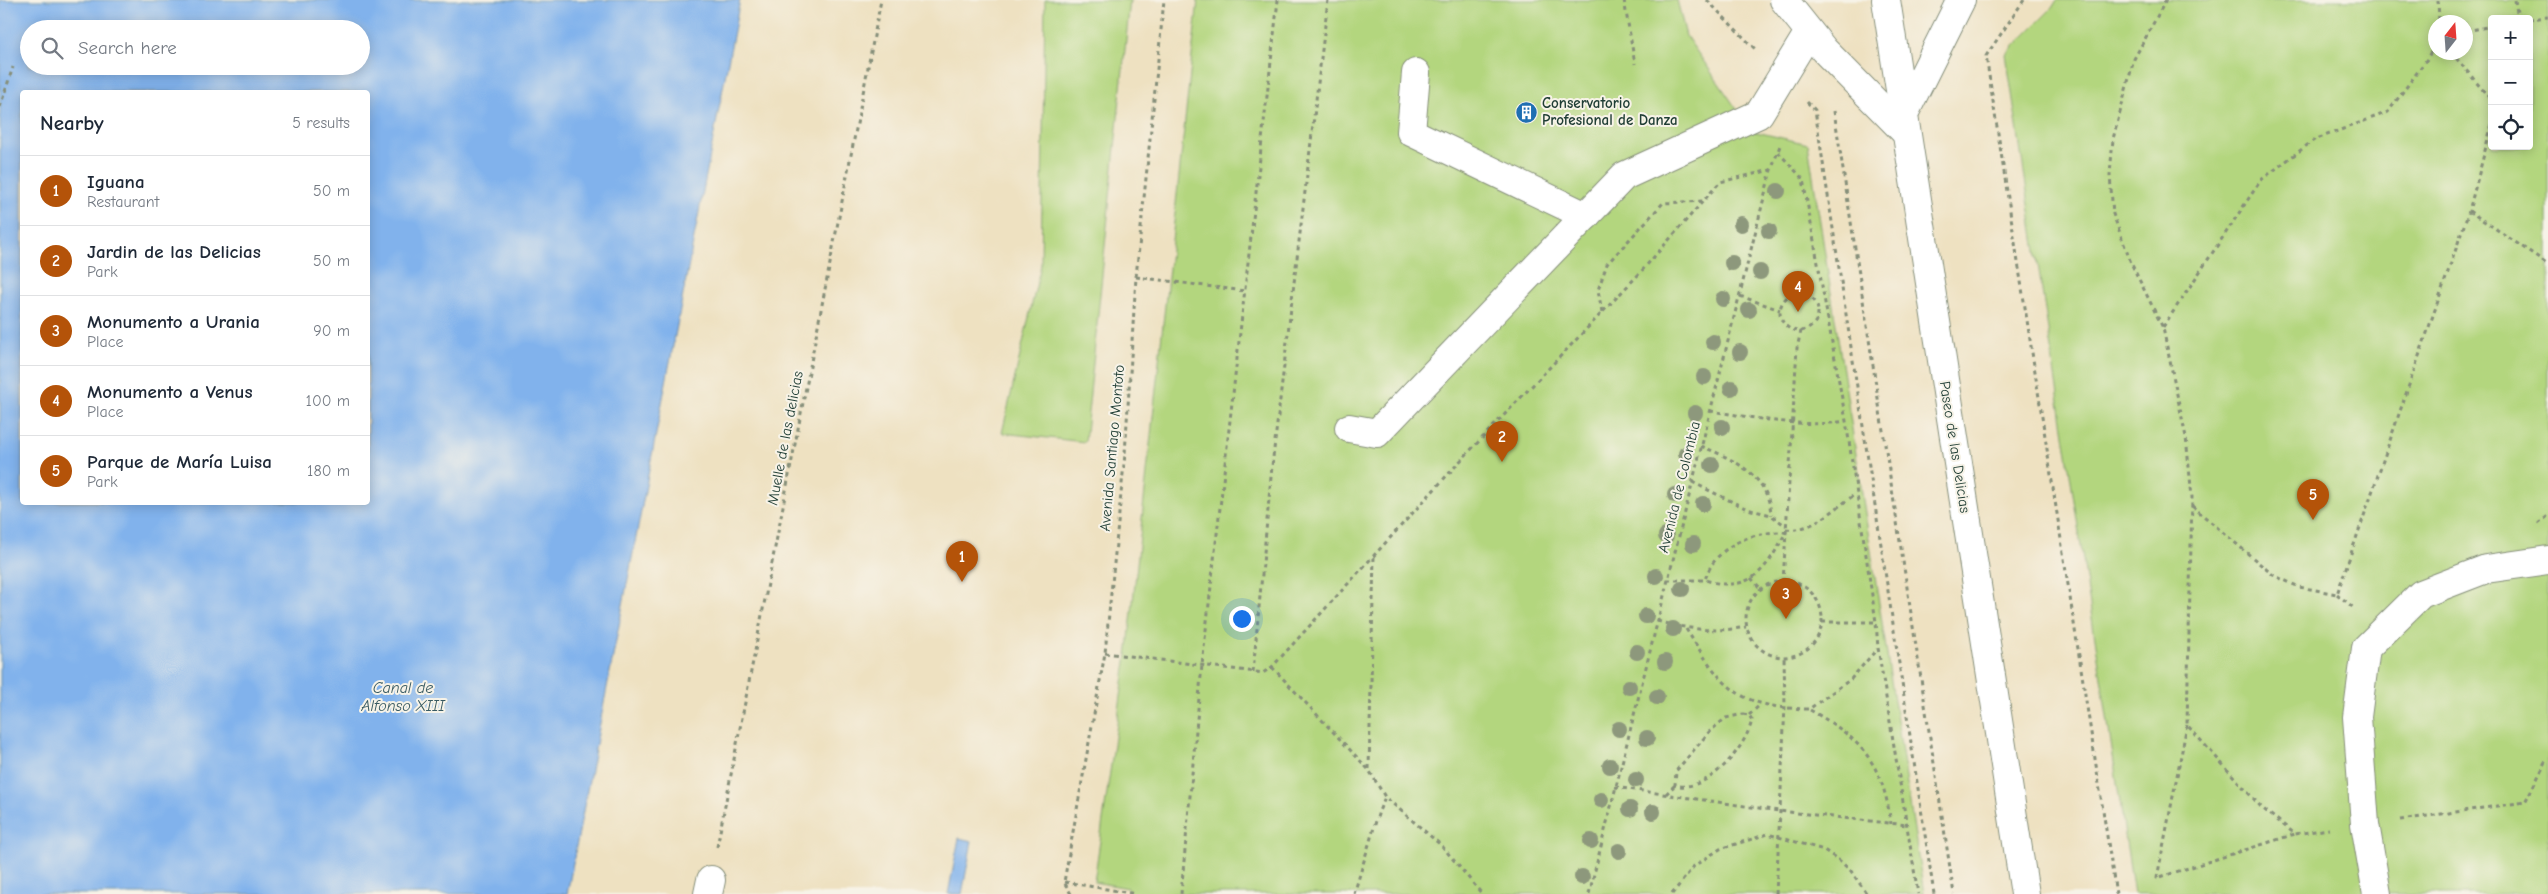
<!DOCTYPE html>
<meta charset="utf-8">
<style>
:root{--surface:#fff;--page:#f2f2f3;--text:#1f2937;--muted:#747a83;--line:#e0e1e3;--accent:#b45309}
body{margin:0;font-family:"Comic Neue",sans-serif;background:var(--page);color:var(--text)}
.controls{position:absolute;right:15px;top:15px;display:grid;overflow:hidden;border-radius:5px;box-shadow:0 2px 12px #0003}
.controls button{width:45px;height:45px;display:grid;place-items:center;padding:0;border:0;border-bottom:1px solid var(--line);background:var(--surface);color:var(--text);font:25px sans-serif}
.compass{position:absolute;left:2428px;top:15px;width:45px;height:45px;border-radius:50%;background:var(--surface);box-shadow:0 2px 12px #0003;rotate:17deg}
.you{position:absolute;left:1241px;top:618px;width:18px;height:18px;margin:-12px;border:4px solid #fff;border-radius:50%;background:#1a73e8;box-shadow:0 0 0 8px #1a73e833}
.badge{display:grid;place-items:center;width:32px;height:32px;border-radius:50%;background:var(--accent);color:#fff;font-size:16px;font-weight:700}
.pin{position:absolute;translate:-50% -41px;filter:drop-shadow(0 1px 2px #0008)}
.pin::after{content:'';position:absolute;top:26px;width:18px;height:15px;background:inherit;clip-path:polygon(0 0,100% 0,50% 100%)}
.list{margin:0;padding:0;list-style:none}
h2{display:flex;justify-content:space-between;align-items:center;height:65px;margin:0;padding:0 20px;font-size:21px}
h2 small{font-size:16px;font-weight:400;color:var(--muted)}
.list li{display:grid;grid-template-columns:32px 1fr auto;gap:15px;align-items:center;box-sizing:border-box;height:70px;padding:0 20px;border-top:1px solid var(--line)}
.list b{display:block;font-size:19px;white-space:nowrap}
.list p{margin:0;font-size:16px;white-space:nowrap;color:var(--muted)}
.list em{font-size:16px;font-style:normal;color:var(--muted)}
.icon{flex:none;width:28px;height:28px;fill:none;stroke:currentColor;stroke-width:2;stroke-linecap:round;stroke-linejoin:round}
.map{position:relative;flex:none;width:2548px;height:894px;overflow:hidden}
.search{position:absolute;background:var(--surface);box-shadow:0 2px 12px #0003;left:20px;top:20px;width:350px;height:55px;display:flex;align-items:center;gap:12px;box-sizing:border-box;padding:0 18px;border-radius:28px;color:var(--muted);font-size:19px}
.panel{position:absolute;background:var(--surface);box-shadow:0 2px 12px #0003;left:20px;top:90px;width:350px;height:415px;border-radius:5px}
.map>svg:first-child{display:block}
.green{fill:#b3d67e;stroke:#698a59;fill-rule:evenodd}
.water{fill:#81b2ec;stroke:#507890;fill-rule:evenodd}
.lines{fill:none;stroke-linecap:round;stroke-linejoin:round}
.minor-casing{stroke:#868f7a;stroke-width:30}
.major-casing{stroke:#868f7a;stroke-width:30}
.path{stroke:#868f7a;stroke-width:3;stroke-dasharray:4 4;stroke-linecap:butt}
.minor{stroke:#fff;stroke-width:28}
.major{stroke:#fff;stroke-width:28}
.tree{fill:#8d987c}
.labels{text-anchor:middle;stroke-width:4;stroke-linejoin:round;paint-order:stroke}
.poi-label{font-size:15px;font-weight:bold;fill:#1f3d34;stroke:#f7f3e8;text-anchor:start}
.street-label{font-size:15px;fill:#1f3d34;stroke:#f7f3e8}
.water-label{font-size:16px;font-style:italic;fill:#385a62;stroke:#f7f3e8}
</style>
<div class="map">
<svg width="2548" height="894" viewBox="0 0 2548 894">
<rect width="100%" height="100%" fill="#f7f3e8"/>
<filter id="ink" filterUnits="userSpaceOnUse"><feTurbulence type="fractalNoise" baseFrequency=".02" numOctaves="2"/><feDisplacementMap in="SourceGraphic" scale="10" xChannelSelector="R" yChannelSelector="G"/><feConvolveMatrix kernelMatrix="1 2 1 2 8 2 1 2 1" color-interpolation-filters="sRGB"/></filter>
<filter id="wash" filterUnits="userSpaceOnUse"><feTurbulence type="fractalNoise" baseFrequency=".0096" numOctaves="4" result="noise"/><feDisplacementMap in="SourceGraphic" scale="20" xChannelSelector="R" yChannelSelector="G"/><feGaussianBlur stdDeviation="1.12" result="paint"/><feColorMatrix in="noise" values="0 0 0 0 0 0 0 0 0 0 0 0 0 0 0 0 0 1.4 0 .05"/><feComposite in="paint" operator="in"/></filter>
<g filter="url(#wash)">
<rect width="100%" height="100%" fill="#eee1c1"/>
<g class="green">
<polygon points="1045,0 1130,0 1085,442 1002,433 1041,265"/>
<polygon points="1198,0 1677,0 1686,36 1752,131 1808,144 1924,894 1127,894 1128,888 1094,882 1128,648"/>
<path d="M2057 0H2548V894H2134L2006 54 2052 8ZM2492 19H2529V146H2492ZM2436 22H2466V52H2436Z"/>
</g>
<g class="water">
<path d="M0 0H740L567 894H0ZM29 29H361V66H29ZM22 92H368V502H22Z"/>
<polygon points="959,838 972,841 962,894 948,894"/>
</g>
</g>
<g filter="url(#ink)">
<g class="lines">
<defs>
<g id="minor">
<polyline points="1784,0 1824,50 1906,133"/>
<polyline points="1416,73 1411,132 1586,216"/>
<polyline points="1904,114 1961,0"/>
<polyline points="1349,428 1377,433 1624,176 1759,114 1809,32"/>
<polyline points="708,894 711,880"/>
<polyline points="2377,894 2365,824 2357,717 2366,648 2421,594 2486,569 2548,560"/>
</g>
<polyline id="major" points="1886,0 2025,894"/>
</defs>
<use href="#minor" class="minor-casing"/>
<use href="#major" class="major-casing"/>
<g class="path">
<polyline points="1624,0 1635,64"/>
<polyline points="1707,0 1757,51"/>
<polyline points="2024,0 1986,56 2116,894"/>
<polyline points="2166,0 2134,59 2113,139 2110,175 2113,214 2131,263 2163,328 2186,437 2192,497 2187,725 2262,808 2295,834 2329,829"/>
<polyline points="2438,0 2439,22"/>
<polyline points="2515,0 2518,19"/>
<polyline points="2529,19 2548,17"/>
<polyline points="2466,31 2492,26"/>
<polyline points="2451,52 2492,101"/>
<polyline points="1807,102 1815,110 1934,894"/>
<polyline points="0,107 13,67"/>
<polyline points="1834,111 1954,894"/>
<polyline points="1778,152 1803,179 1846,421 1876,622 1878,648 1918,894"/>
<polyline points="2469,211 2548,264"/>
<polyline points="1136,277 1245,291"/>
<circle cx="1799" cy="312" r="19"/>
<polyline points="1740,296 1780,310"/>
<polyline points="1602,312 1598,290 1607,264 1663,203 1703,201"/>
<polyline points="2163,327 2261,180 2314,140 2388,112 2427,59 2436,42"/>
<path d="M1710 411C1754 417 1802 429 1846 421"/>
<path d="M1701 446C1733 459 1769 475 1771 515"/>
<polyline points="1692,482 1747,509 1771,515 1786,526"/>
<polyline points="2192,506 2273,575 2299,587 2337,594 2469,211 2492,124"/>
<polyline points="2538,524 2548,516"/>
<path d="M1786 529C1814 532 1834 508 1856 494"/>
<polyline points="1751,578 1761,589"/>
<path d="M1667 580H1705C1715 545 1753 531 1786 532 1766 570 1751 594 1705 580"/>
<circle cx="1784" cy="619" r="38"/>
<polyline points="1783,582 1797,348 1801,331"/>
<polyline points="2337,594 2355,609"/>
<path d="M1657 621C1687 629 1716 633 1746 627"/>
<polyline points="1822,622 1876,622"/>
<path d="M1686 629C1723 687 1736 708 1809 709L1851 679 1877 649"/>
<polyline points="1105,653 1263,673 1272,667 1463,458 1639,274 1720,182 1771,170"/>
<polyline points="1272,667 1369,770 1385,797 1442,846 1482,894"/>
<polyline points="1253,672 1272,466 1328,0"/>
<path d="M1810 710C1862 739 1883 764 1891 824"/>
<path d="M1743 714 1749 715 1752 720C1746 748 1707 794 1675 785L1676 771 1710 731 1726 718Z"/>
<polyline points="1749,715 1760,705"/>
<polyline points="2187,725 2157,878 2295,834"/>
<polyline points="1369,769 1374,556"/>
<polyline points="1615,787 1779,811 1907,825"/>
<polyline points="1666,794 1675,785"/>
<polyline points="2400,820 2525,802 2548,758"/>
<polyline points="717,847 881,0"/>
<polyline points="1065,882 1136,894"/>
<polyline points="1071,894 1064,882 1105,653 1125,454 1136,277 1164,0"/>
<polyline points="1181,894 1202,665 1278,0"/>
<polyline points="1354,894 1379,811 1385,797"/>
<polyline points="1589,894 1771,170 1781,143"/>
<polyline points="1672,894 1694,866 1720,849 1768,834 1824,850 1840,861 1851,871 1867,894"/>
<polyline points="1776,894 1785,706 1784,657"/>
</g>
<use href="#minor" class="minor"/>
<use href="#major" class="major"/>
</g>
<g class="tree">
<circle cx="1778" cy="191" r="8"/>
<circle cx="1741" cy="224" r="8"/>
<circle cx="1769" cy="231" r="8"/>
<circle cx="1732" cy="263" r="8"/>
<circle cx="1760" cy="272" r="8"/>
<circle cx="1723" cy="299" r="8"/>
<circle cx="1749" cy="310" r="8"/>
<circle cx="1713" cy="342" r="8"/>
<circle cx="1740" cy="352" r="8"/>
<circle cx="1704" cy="377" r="8"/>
<circle cx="1731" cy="388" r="8"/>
<circle cx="1695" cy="413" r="8"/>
<circle cx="1722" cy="427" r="8"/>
<circle cx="1686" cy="454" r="8"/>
<circle cx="1712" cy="465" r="8"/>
<circle cx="1675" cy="495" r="8"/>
<circle cx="1703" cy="504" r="8"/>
<circle cx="1666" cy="536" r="8"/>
<circle cx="1693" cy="544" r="8"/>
<circle cx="1656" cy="576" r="8"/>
<circle cx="1682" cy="589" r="8"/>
<circle cx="1646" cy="616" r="8"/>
<circle cx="1673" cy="629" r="8"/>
<circle cx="1637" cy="652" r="8"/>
<circle cx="1665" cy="662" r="8"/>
<circle cx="1629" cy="687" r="8"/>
<circle cx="1657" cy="697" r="8"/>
<circle cx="1619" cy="729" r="8"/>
<circle cx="1647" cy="738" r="8"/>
<circle cx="1610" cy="766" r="8"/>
<circle cx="1636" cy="780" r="8"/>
<circle cx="1601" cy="800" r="8"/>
<circle cx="1630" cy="809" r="8"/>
<circle cx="1653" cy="812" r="8"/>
<circle cx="1591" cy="841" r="8"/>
<circle cx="1619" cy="851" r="8"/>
<circle cx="1582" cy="877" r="8"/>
</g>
</g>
<defs>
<symbol id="building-disc" viewBox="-11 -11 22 22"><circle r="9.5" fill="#1f6fb2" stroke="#f7f3e8"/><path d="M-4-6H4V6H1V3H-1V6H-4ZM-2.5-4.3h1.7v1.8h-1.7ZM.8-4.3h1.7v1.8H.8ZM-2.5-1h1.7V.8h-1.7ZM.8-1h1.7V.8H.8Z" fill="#fff"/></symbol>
</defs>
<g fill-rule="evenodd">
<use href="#building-disc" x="1514" y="100" width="25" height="25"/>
</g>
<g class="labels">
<g class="poi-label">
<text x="1542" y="108">Conservatorio<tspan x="1542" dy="17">Profesional de Danza</tspan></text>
</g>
<g class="street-label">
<text transform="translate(785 438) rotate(-79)" y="5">Muelle de las delicias</text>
<text transform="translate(1955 447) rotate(81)" y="5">Paseo de las Delicias</text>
<text transform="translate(1112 448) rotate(-85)" y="5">Avenida Santiago Montoto</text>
<text transform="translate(1679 487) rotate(-76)" y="5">Avenida de Colombia</text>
</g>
<g class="water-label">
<text x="403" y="693">Canal de<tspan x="403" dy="18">Alfonso XIII</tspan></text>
</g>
</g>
</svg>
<div class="controls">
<button>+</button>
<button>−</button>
<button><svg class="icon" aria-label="locate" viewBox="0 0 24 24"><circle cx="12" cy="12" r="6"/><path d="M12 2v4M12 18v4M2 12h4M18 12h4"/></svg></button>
</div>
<svg class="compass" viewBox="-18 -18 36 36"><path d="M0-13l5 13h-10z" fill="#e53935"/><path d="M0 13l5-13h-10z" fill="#747a83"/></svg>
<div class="you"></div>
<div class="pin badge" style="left:962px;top:582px">1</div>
<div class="pin badge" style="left:1502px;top:462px">2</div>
<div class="pin badge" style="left:1786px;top:619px">3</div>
<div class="pin badge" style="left:1798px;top:312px">4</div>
<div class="pin badge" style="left:2313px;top:520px">5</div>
<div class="search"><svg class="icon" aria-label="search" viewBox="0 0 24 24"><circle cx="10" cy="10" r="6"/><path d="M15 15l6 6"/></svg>Search here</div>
<section class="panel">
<h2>Nearby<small>5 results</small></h2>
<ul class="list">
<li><span class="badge">1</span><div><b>Iguana</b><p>Restaurant</p></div><em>50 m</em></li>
<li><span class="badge">2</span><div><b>Jardin de las Delicias</b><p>Park</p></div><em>50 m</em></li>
<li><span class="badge">3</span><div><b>Monumento a Urania</b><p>Place</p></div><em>90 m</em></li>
<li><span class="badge">4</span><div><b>Monumento a Venus</b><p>Place</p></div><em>100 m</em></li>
<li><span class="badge">5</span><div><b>Parque de María Luisa</b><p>Park</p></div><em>180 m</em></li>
</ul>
</section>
</div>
